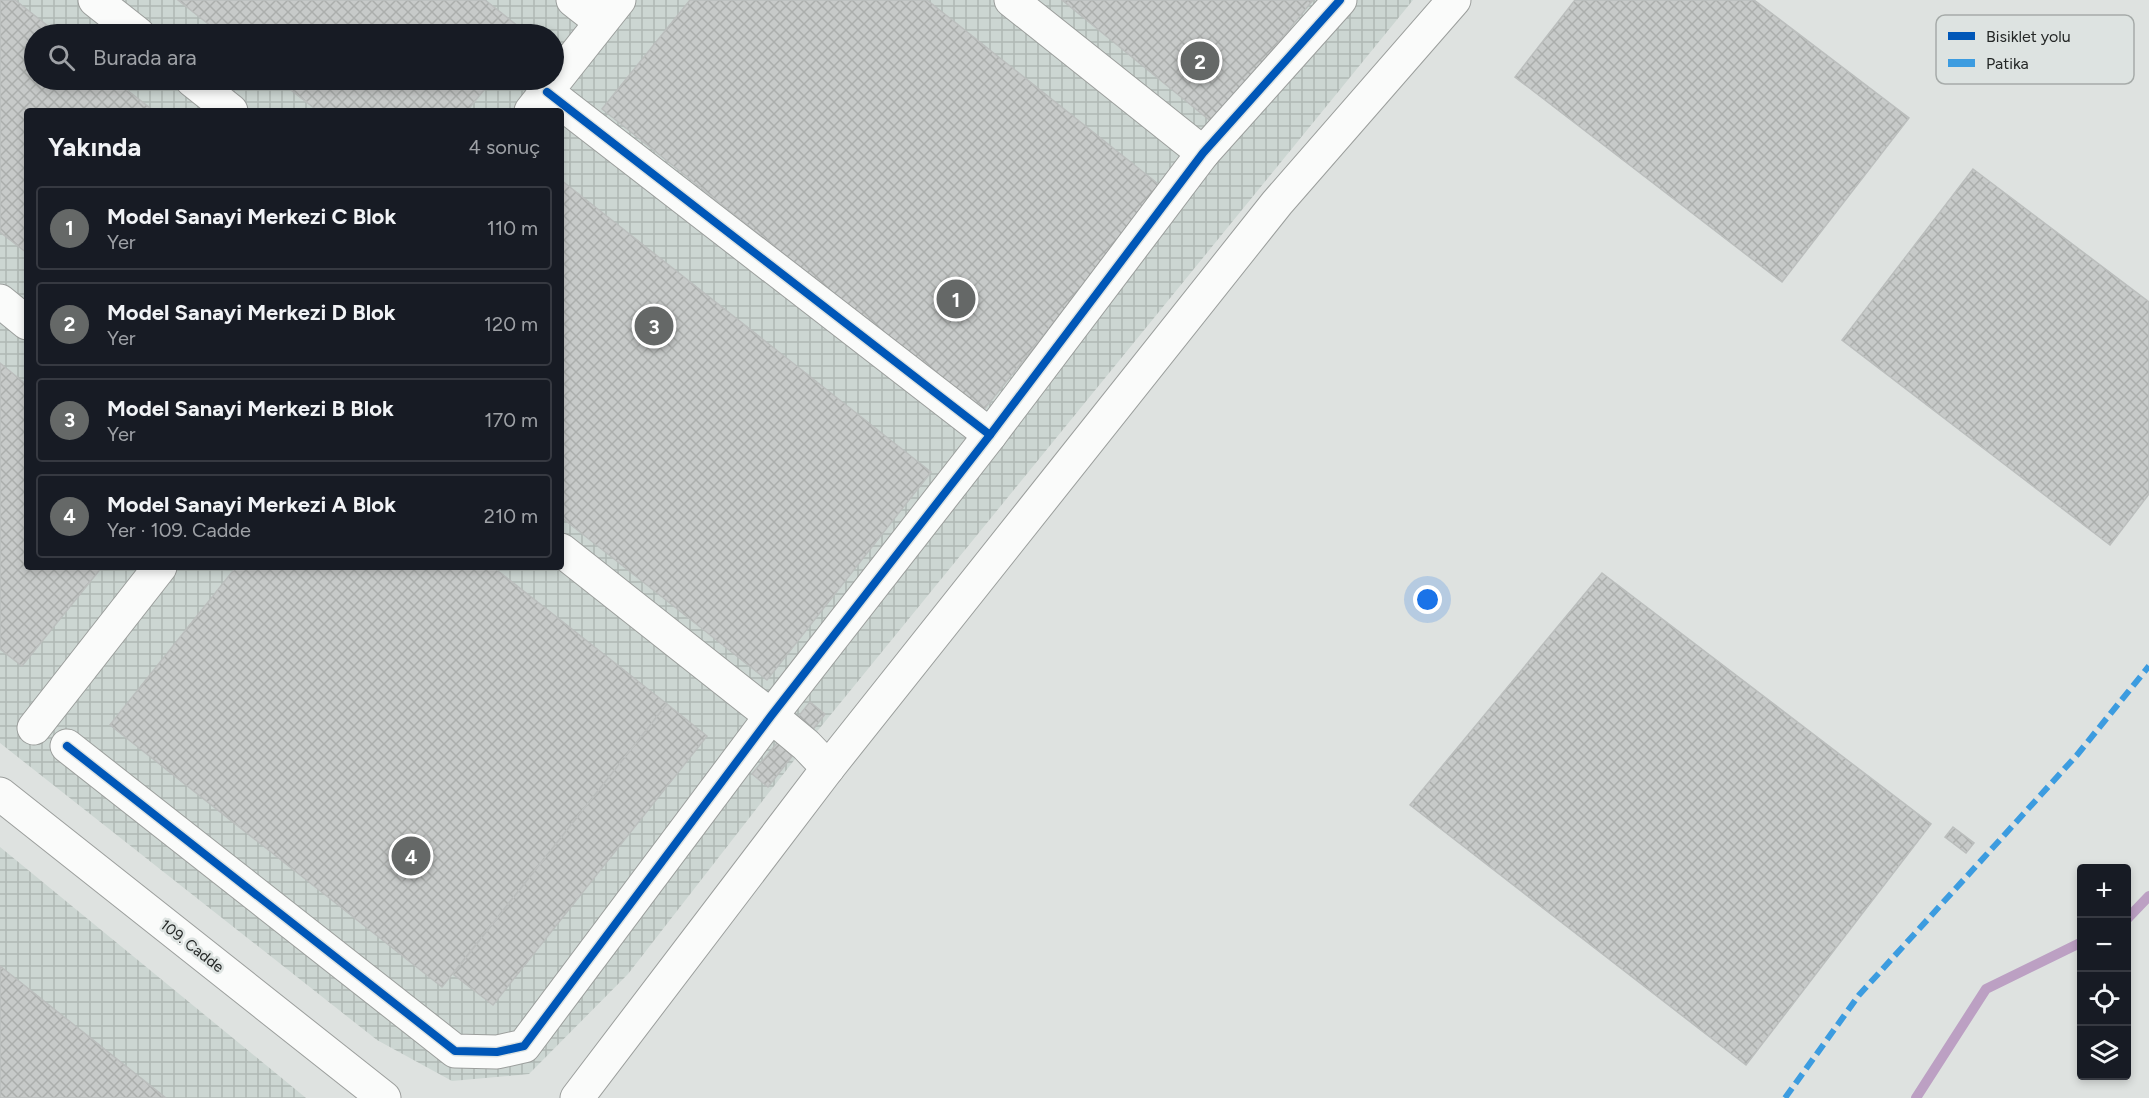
<!DOCTYPE html>
<html lang="tr">
<meta charset="utf-8">
<style>
:root{--surface:#171b24;--page:#242831;--text:#f1f3f6;--muted:#9ea1a6;--line:#363941;--accent:#656867}
body{margin:0;font-family:Figtree,sans-serif;background:var(--page);color:var(--text)}
.controls{position:absolute;right:18px;bottom:18px;display:grid;overflow:hidden;border-radius:6px;box-shadow:0 3px 9px #0003}
.controls button{width:54px;height:54px;display:grid;place-items:center;padding:0;border:0;border-bottom:2px solid var(--line);background:var(--surface);color:var(--text);font:30px sans-serif}
.you{position:absolute;left:1428px;top:600px;width:21px;height:21px;margin:-15px;border:4px solid #fff;border-radius:50%;background:#1a73e8;box-shadow:0 0 0 9px #1a73e833}
.badge{display:grid;place-items:center;width:39px;height:39px;border-radius:50%;background:var(--accent);color:#fff;font-size:20px;font-weight:700}
.pin{position:absolute;translate:-50% -50%;border:3px solid #fff;box-shadow:0 2px 6px #0006}
.list{margin:0;padding:0;list-style:none}
h2{display:flex;justify-content:space-between;align-items:center;height:78px;margin:0;padding:0 24px;font-size:26px}
h2 small{font-size:20px;font-weight:400;color:var(--muted)}
.list li{display:grid;grid-template-columns:39px 1fr auto;gap:18px;align-items:center;box-sizing:border-box;height:84px;margin:0 12px 12px;padding:0 12px;border:2px solid var(--line);border-radius:6px}
.list b{display:block;font-size:22px;white-space:nowrap}
.list p{margin:0;font-size:20px;white-space:nowrap;color:var(--muted)}
.list em{font-size:20px;font-style:normal;color:var(--muted)}
.icon{flex:none;width:33px;height:33px;fill:none;stroke:currentColor;stroke-width:2;stroke-linecap:round;stroke-linejoin:round}
.map{position:relative;flex:none;width:2149px;height:1098px;overflow:hidden}
.search{position:absolute;background:var(--surface);box-shadow:0 3px 9px #0003;left:24px;top:24px;width:540px;height:66px;display:flex;align-items:center;gap:15px;box-sizing:border-box;padding:0 21px;border-radius:33px;color:var(--muted);font-size:22px}
.panel{position:absolute;background:var(--surface);box-shadow:0 3px 9px #0003;left:24px;top:108px;width:540px;height:462px;border-radius:6px}
.map>svg:first-child{display:block}
.industrial{fill:url(#industrial-grid);fill-rule:evenodd}
.lines{fill:none;stroke-linecap:round;stroke-linejoin:round}
.stream{stroke:#bca0c3;stroke-width:10}
.building{fill:url(#building-cross-hatch);stroke:#bbbebd;stroke-width:1.5}
.minor-casing{stroke:#9b9e9c;stroke-width:35}
.minor{stroke:#fafbfa;stroke-width:33}
.quiet{stroke:#3c9ce0;stroke-width:6;stroke-dasharray:12 6;stroke-linecap:butt}
.cycleway-casing{stroke:#dde3e1;stroke-width:11}
.cycleway{stroke:#0057b8;stroke-width:8}
.labels{text-anchor:middle;stroke-width:5;stroke-linejoin:round;paint-order:stroke}
.street-label{font-size:15px;fill:#242726;stroke:#dde3e1}
.key{fill:#dde3e1;stroke:#a6aba9;stroke-width:1.5}
.key-label{font-size:16px;fill:#242726}
</style>
<div class="map">
<svg width="2149" height="1098" viewBox="0 0 2149 1098">
<defs>
<pattern id="industrial-grid" width="8" height="8" patternUnits="userSpaceOnUse" patternTransform="scale(1.5)"><rect width="8" height="8" fill="#ccd6d2"/><path d="M0 4h8M4 0v8" fill="none" stroke="#afb8b4"/></pattern>
<pattern id="building-cross-hatch" width="8" height="8" patternUnits="userSpaceOnUse" patternTransform="scale(1.5)"><rect width="8" height="8" fill="#c7cac9"/><path d="M0 0l8 8M0 8l8-8" fill="none" stroke="#abaeac"/></pattern>
</defs>
<rect width="100%" height="100%" fill="#dee2e0"/>
<g class="industrial">
<path d="M0 0H1413L806 745 628 974 529 1074 452 1081 377 1040 0 743ZM34 34H554V80H34ZM27 111H561V567H27Z"/>
<polygon points="0,847 306,1098 0,1098"/>
</g>
<g class="lines">
<g class="stream">
<polyline points="2126,920 2149,896"/>
<polyline points="1916,1098 1986,989 2082,942"/>
</g>
</g>
<g class="building">
<polygon points="0,0 15,0 58,34 34,34 34,80 114,80 154,111 27,111 27,253 0,232"/>
<polygon points="178,0 485,0 528,34 221,34"/>
<polygon points="690,0 927,0 1162,187 982,412 602,109"/>
<polygon points="1062,0 1313,0 1213,123"/>
<polygon points="1575,0 1754,0 1909,118 1782,282 1515,77"/>
<polygon points="278,80 492,80 467,111 318,111"/>
<polygon points="1973,169 2149,302 2149,494 2110,545 1842,340"/>
<polygon points="561,180 931,472 767,680 561,517"/>
<polygon points="0,363 27,385 27,567 102,567 22,666 0,649"/>
<polygon points="236,567 493,567 667,704 442,987 110,725"/>
<polygon points="1602,573 1931,824 1746,1065 1410,805"/>
<polygon points="810,702 825,714 768,787 752,774"/>
<polygon points="667,704 707,736 493,1005 453,974"/>
<polygon points="1953,827 1974,843 1966,853 1945,837"/>
<polygon points="0,966 166,1098 0,1098"/>
</g>
<g class="lines">
<defs>
<g id="minor">
<polyline points="95,0 138,34"/>
<polyline points="573,0 601,22"/>
<polyline points="1011,0 1203,153"/>
<polyline points="192,80 231,111"/>
<polyline points="547,92 990,435"/>
<polyline points="531,111 619,0"/>
<polyline points="0,301 27,323"/>
<polyline points="561,550 771,716 806,745 828,768"/>
<polyline points="34,728 160,567"/>
<polyline points="67,746 455,1051 497,1052 524,1046 771,716 990,435 1203,153 1340,0"/>
<polyline points="0,794 384,1098"/>
<polyline points="577,1098 828,768 1277,203 1454,0"/>
</g>
</defs>
<use href="#minor" class="minor-casing"/>
<use href="#minor" class="minor"/>
<polyline class="quiet" points="1785,1098 1859,995 2077,755 2149,666"/>
<defs>
<g id="cycleway">
<polyline points="547,92 990,435"/>
<polyline points="67,746 455,1051 497,1052 524,1046 771,716 990,435 1203,153 1340,0"/>
</g>
</defs>
<use href="#cycleway" class="cycleway-casing"/>
<use href="#cycleway" class="cycleway"/>
</g>
<g class="labels">
<g class="street-label">
<text transform="translate(192 946) rotate(38)" y="5">109. Cadde</text>
</g>
</g>
<rect x="1936" y="15" width="198" height="69" rx="9" class="key"/>
<rect x="1948" y="32" width="27" height="8" fill="#0057b8"/>
<rect x="1948" y="59" width="27" height="8" fill="#3c9ce0"/>
<g class="key-label">
<text x="1986" y="42">Bisiklet yolu</text>
<text x="1986" y="69">Patika</text>
</g>
</svg>
<div class="controls">
<button>+</button>
<button>−</button>
<button><svg class="icon" aria-label="locate" viewBox="0 0 24 24"><circle cx="12" cy="12" r="6"/><path d="M12 2v4M12 18v4M2 12h4M18 12h4"/></svg></button>
<button><svg class="icon" aria-label="layers" viewBox="0 0 24 24"><path d="M12 4l9 5-9 5-9-5zM3 14l9 5 9-5"/></svg></button>
</div>
<div class="you"></div>
<div class="pin badge" style="left:956px;top:299px">1</div>
<div class="pin badge" style="left:1200px;top:61px">2</div>
<div class="pin badge" style="left:654px;top:326px">3</div>
<div class="pin badge" style="left:411px;top:856px">4</div>
<div class="search"><svg class="icon" aria-label="search" viewBox="0 0 24 24"><circle cx="10" cy="10" r="6"/><path d="M15 15l6 6"/></svg>Burada ara</div>
<section class="panel">
<h2>Yakında<small>4 sonuç</small></h2>
<ul class="list">
<li><span class="badge">1</span><div><b>Model Sanayi Merkezi C Blok</b><p>Yer</p></div><em>110 m</em></li>
<li><span class="badge">2</span><div><b>Model Sanayi Merkezi D Blok</b><p>Yer</p></div><em>120 m</em></li>
<li><span class="badge">3</span><div><b>Model Sanayi Merkezi B Blok</b><p>Yer</p></div><em>170 m</em></li>
<li><span class="badge">4</span><div><b>Model Sanayi Merkezi A Blok</b><p>Yer · 109. Cadde</p></div><em>210 m</em></li>
</ul>
</section>
</div>
